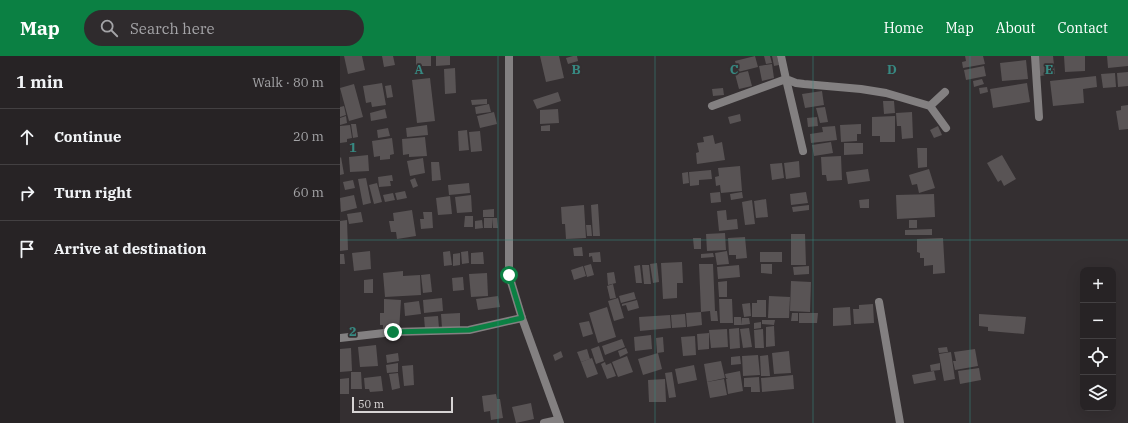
<!DOCTYPE html>
<meta charset="utf-8">
<style>
:root{--surface:#272325;--page:#2f2b2d;--text:#f1f3f6;--muted:#a4a4a7;--line:#434042;--accent:#0b8043}
body{margin:0;font-family:"IBM Plex Serif",serif;background:var(--page);color:var(--text)}
.controls{position:absolute;right:12px;bottom:12px;display:grid;overflow:hidden;border-radius:8px;box-shadow:0 4px 16px #0002}
.controls button{width:36px;height:36px;display:grid;place-items:center;padding:0;border:0;border-bottom:1px solid var(--line);background:var(--surface);color:var(--text);font:20px sans-serif}
.scale{position:absolute;left:12px;bottom:10px;width:101px;box-sizing:border-box;padding-left:4px;border:2px solid #d7d4d4;border-top:0;font-size:11px;line-height:14px;white-space:nowrap;color:#d7d4d4;-webkit-text-stroke:3px #342f31;paint-order:stroke}
.stop{position:absolute;width:12px;height:12px;margin:-9px;border:3px solid #0b8043;border-radius:50%;background:#fff}
.stop.end{background:#0b8043;border-color:#fff;box-shadow:0 1px 4px #0008}
.list{margin:0;padding:0;list-style:none}
h2{display:flex;justify-content:space-between;align-items:center;height:52px;margin:0;padding:0 16px;font-size:17px}
h2 small{font-size:13px;font-weight:400;color:var(--muted)}
.list li{display:grid;grid-template-columns:26px 1fr auto;gap:12px;align-items:center;box-sizing:border-box;height:56px;padding:0 16px;border-top:1px solid var(--line)}
.list b{display:block;font-size:15px;white-space:nowrap}
.list em{font-size:13px;font-style:normal;color:var(--muted)}
.icon{flex:none;width:22px;height:22px;fill:none;stroke:currentColor;stroke-width:2;stroke-linecap:round;stroke-linejoin:round}
.map{position:relative;flex:none;width:788px;height:367px;overflow:hidden}
header{display:flex;align-items:center;gap:24px;box-sizing:border-box;height:56px;padding:0 20px;background:var(--accent);color:#fff}
header strong{font-size:19px}
nav{display:flex;gap:22px;margin-inline-start:auto;font-size:14px}
.search{width:280px;height:36px;background:var(--page);display:flex;align-items:center;gap:10px;box-sizing:border-box;padding:0 14px;border-radius:22px;color:var(--muted);font-size:15px}
main{display:flex}
aside{flex:1;background:var(--surface)}
.map>svg:first-child{display:block}
.building{fill:#595455}
.lines{fill:none;stroke-linecap:round;stroke-linejoin:round}
.street{stroke:#838081;stroke-width:8}
.route{stroke:#0b8043;stroke-width:5}
.grid{fill:none;stroke:#378982;stroke-width:1;stroke-opacity:0.55}
.grid-label{font-size:13px;text-anchor:middle;font-weight:bold;fill:#378982;stroke:#342f31;stroke-width:3.5;stroke-linejoin:round;paint-order:stroke}
</style>
<header>
<strong>Map</strong>
<div class="search"><svg class="icon" aria-label="search" viewBox="0 0 24 24"><circle cx="10" cy="10" r="6"/><path d="M15 15l6 6"/></svg>Search here</div>
<nav><a>Home</a><a>Map</a><a>About</a><a>Contact</a></nav>
</header>
<main>
<aside>
<h2>1 min<small>Walk · 80 m</small></h2>
<ul class="list">
<li><svg class="icon" aria-label="ahead" viewBox="0 0 24 24"><path d="M12 20V5M6 11l6-6 6 6"/></svg><div><b>Continue</b></div><em>20 m</em></li>
<li><svg class="icon" aria-label="right" viewBox="0 0 24 24"><path d="M7 20v-9h11M14 6l5 5-5 5"/></svg><div><b>Turn right</b></div><em>60 m</em></li>
<li><svg class="icon" aria-label="arrive" viewBox="0 0 24 24"><path d="M6 21V4h12l-3 4 3 4H6"/></svg><div><b>Arrive at destination</b></div></li>
</ul>
</aside>
<div class="map">
<svg width="788" height="367" viewBox="0 0 788 367">
<rect width="100%" height="100%" fill="#342f31"/>
<g class="building">
<polygon points="4,0 22,0 25,14 8,18"/>
<polygon points="42,0 53,0 55,9 44,11"/>
<rect x="76" y="0" width="15" height="10"/>
<polygon points="96,0 110,0 110,9 96,10"/>
<polygon points="200,0 219,0 224,22 206,26"/>
<polygon points="233,0 237,0 238,5 228,8 226,2"/>
<polygon points="415,0 418,11 398,16 395,5"/>
<polygon points="424,0 430,0 432,7 426,8"/>
<polygon points="432,0 437,0 439,9 434,10"/>
<polygon points="625,0 643,0 645,8 623,12 622,6 626,5"/>
<polygon points="698,0 713,0 715,18 700,20"/>
<polygon points="724,0 745,0 745,15 725,16"/>
<polygon points="767,0 788,0 788,10 768,12"/>
<polygon points="686,4 688,23 662,25 660,7"/>
<polygon points="432,8 434,22 422,25 419,10"/>
<polygon points="644,10 646,20 626,24 624,14"/>
<polygon points="115,12 116,37 105,38 104,13"/>
<polygon points="408,15 412,30 399,33 395,18"/>
<polygon points="788,16 788,30 778,31 777,17"/>
<polygon points="775,17 776,31 763,32 761,18"/>
<polygon points="756,20 757,31 743,33 744,47 713,50 710,25"/>
<polygon points="90,22 95,65 77,67 72,24"/>
<polygon points="642,23 644,28 634,31 633,25"/>
<polygon points="42,27 46,49 32,51 31,46 26,47 23,30"/>
<polygon points="687,27 690,46 653,52 650,33"/>
<polygon points="14,28 23,61 9,65 0,32"/>
<polygon points="51,29 53,41 47,42 45,30"/>
<polygon points="647,31 648,36 640,38 639,32"/>
<polygon points="383,32 384,39 373,40 372,33"/>
<polygon points="482,35 484,49 465,52 462,38"/>
<polygon points="218,36 221,45 197,53 193,44"/>
<polygon points="147,43 147,48 132,49 131,44"/>
<polygon points="543,45 554,45 555,57 544,58"/>
<polygon points="149,48 151,56 136,58 135,51"/>
<polygon points="788,49 788,73 779,74 776,55 781,54 781,50"/>
<polygon points="4,50 6,59 0,61 0,51"/>
<polygon points="485,51 488,66 480,67 476,52"/>
<polygon points="45,53 47,62 31,65 30,57"/>
<polygon points="218,53 219,67 200,68 200,54"/>
<polygon points="154,56 157,68 140,72 137,60"/>
<polygon points="572,56 573,82 562,83 561,70 557,70 556,57"/>
<polygon points="400,58 401,65 390,68 388,61"/>
<polygon points="6,60 7,67 0,69 0,62"/>
<polygon points="555,60 555,86 540,86 540,80 532,80 532,61"/>
<polygon points="477,61 478,70 468,71 467,62"/>
<polygon points="11,68 16,68 18,81 13,82"/>
<polygon points="521,68 521,78 517,78 517,85 501,86 500,69"/>
<polygon points="10,69 12,82 7,83 7,86 0,87 0,70"/>
<polygon points="87,69 88,79 67,81 66,72"/>
<polygon points="210,69 210,75 201,75 201,70"/>
<polygon points="495,70 497,84 471,87 470,78 483,76 482,71"/>
<polygon points="598,70 602,79 594,82 590,74"/>
<polygon points="48,72 50,80 38,82 37,74"/>
<polygon points="127,74 129,94 119,95 118,75"/>
<polygon points="140,75 142,95 131,96 129,76"/>
<polygon points="373,79 375,88 382,86 385,104 357,108 356,97 359,96 357,87 364,86 363,81"/>
<polygon points="85,81 87,100 69,101 69,98 63,99 62,83"/>
<polygon points="52,82 54,98 50,99 50,103 40,104 40,100 34,101 32,85"/>
<polygon points="491,86 493,97 474,100 472,89"/>
<polygon points="504,87 523,87 523,98 504,99"/>
<polygon points="577,92 587,92 587,111 578,112"/>
<polygon points="28,99 29,115 10,116 9,101"/>
<polygon points="662,99 676,123 664,130 661,124 658,126 647,107"/>
<polygon points="501,100 502,124 487,125 486,119 482,119 481,101"/>
<polygon points="1,101 4,118 0,119 0,102"/>
<polygon points="83,102 85,117 70,120 67,105"/>
<polygon points="459,105 460,121 446,123 444,107"/>
<polygon points="91,106 99,106 101,124 92,125"/>
<polygon points="442,107 444,122 432,124 430,108"/>
<polygon points="400,110 402,135 381,137 380,129 376,130 375,121 379,120 378,112"/>
<polygon points="528,113 530,125 508,128 506,116"/>
<polygon points="589,113 595,132 579,137 577,128 572,129 569,119"/>
<polygon points="371,114 372,123 359,124 359,129 350,130 349,116"/>
<polygon points="348,116 349,127 343,128 342,117"/>
<polygon points="52,119 53,125 50,125 51,130 39,131 38,121"/>
<polygon points="26,122 31,147 23,149 18,123"/>
<polygon points="75,122 78,130 73,132 70,124"/>
<polygon points="13,124 15,132 5,134 3,126"/>
<polygon points="37,127 42,146 34,148 29,129"/>
<polygon points="129,127 130,137 109,139 108,129"/>
<polygon points="65,135 67,142 57,144 55,137"/>
<polygon points="380,136 381,146 371,147 370,137"/>
<polygon points="402,136 403,142 391,144 390,138"/>
<polygon points="466,136 468,147 451,149 450,138"/>
<polygon points="53,137 55,144 45,146 43,139"/>
<polygon points="594,138 595,161 557,163 556,139"/>
<polygon points="14,139 17,152 1,156 0,142"/>
<polygon points="131,139 132,156 117,157 115,141"/>
<polygon points="110,140 112,158 98,159 96,142"/>
<polygon points="426,143 428,161 416,162 414,145"/>
<polygon points="529,143 529,152 520,152 519,144"/>
<polygon points="412,144 415,168 405,169 402,146"/>
<polygon points="258,148 260,180 253,180 251,149"/>
<polygon points="244,149 246,182 226,183 225,168 222,168 221,151"/>
<polygon points="469,149 469,154 453,156 452,151"/>
<polygon points="154,153 154,161 143,161 143,154"/>
<polygon points="72,154 76,180 57,183 56,176 51,176 49,165 54,165 53,157"/>
<polygon points="386,154 387,164 397,163 398,173 379,175 377,155"/>
<polygon points="21,156 23,166 9,168 7,158"/>
<polygon points="83,156 92,156 93,172 81,173 80,163 84,163"/>
<polygon points="125,160 133,160 133,171 124,171"/>
<rect x="144" y="162" width="8" height="10"/>
<polygon points="152,162 157,162 158,172 153,172"/>
<polygon points="7,164 8,194 0,195 0,165"/>
<polygon points="142,164 143,172 135,173 135,165"/>
<rect x="569" y="164" width="8" height="8"/>
<polygon points="246,169 251,169 252,180 247,180"/>
<polygon points="592,173 592,179 565,179 565,174"/>
<polygon points="385,177 386,194 367,195 366,178"/>
<polygon points="451,178 465,178 466,209 451,209"/>
<polygon points="405,181 407,202 396,203 396,199 389,199 388,182"/>
<polygon points="353,182 361,182 361,193 354,193"/>
<polygon points="603,182 605,217 593,218 593,209 584,210 584,202 580,202 580,197 577,196 577,183"/>
<polygon points="242,191 243,200 234,200 233,192"/>
<polygon points="30,195 31,213 14,215 12,197"/>
<polygon points="110,195 112,209 104,210 103,196"/>
<polygon points="128,195 129,207 122,208 121,196"/>
<polygon points="387,195 389,208 377,209 375,197"/>
<polygon points="143,196 144,208 131,208 131,197"/>
<polygon points="260,196 261,206 253,206 252,200 249,201 249,197"/>
<rect x="420" y="196" width="22" height="10"/>
<polygon points="120,197 120,209 113,210 113,198"/>
<polygon points="373,197 374,201 361,202 361,198"/>
<polygon points="0,198 4,198 5,208 0,208"/>
<polygon points="342,206 343,227 337,227 337,242 323,243 321,207"/>
<polygon points="317,207 319,226 313,227 310,208"/>
<polygon points="251,208 254,219 247,221 244,210"/>
<polygon points="359,208 373,208 375,255 377,255 378,265 371,265 370,255 361,256"/>
<polygon points="421,208 432,208 432,218 421,217"/>
<polygon points="300,209 302,227 296,227 294,210"/>
<polygon points="302,209 309,209 311,228 304,228"/>
<polygon points="399,209 400,221 378,223 377,211"/>
<polygon points="243,210 246,220 234,224 231,214"/>
<polygon points="469,210 469,218 454,219 453,211"/>
<polygon points="63,215 63,220 80,219 81,239 45,241 43,217"/>
<polygon points="274,216 276,227 268,229 267,217"/>
<polygon points="147,217 148,240 131,241 129,218"/>
<polygon points="90,218 92,236 83,237 81,219"/>
<polygon points="123,221 124,234 113,235 112,222"/>
<polygon points="33,223 33,237 24,237 24,224"/>
<polygon points="387,225 387,241 379,241 378,226"/>
<polygon points="451,225 471,226 470,256 450,255"/>
<polygon points="273,228 276,242 270,243 267,230"/>
<polygon points="294,236 296,243 281,247 279,240"/>
<polygon points="158,240 160,251 138,254 136,243"/>
<polygon points="429,240 450,241 449,262 428,262"/>
<polygon points="102,242 103,255 84,257 83,244"/>
<polygon points="278,242 284,262 274,265 268,245"/>
<polygon points="44,243 61,244 59,275 43,274 43,269 40,269 40,257 44,257"/>
<polygon points="379,243 392,243 393,267 380,267"/>
<polygon points="297,244 299,252 288,255 286,249 282,250 282,248"/>
<polygon points="417,244 426,244 426,261 412,261 412,247 417,247"/>
<polygon points="79,245 81,258 65,260 64,247"/>
<polygon points="410,247 411,260 404,261 402,248"/>
<polygon points="533,248 534,267 514,268 513,253 519,253 519,249"/>
<polygon points="267,251 276,281 258,287 249,257"/>
<polygon points="510,251 511,269 493,270 493,252"/>
<polygon points="361,256 362,269 347,271 346,257"/>
<polygon points="120,257 120,271 102,272 101,258"/>
<polygon points="452,257 458,257 458,265 451,265"/>
<polygon points="459,257 478,257 477,267 459,267"/>
<polygon points="345,258 346,271 332,272 331,259"/>
<polygon points="639,258 686,261 684,278 648,275 648,271 639,270"/>
<polygon points="330,259 331,272 300,275 299,261"/>
<polygon points="98,260 99,272 85,273 84,261"/>
<polygon points="394,261 401,261 402,269 394,269"/>
<polygon points="402,262 409,262 410,268 402,269"/>
<polygon points="422,264 435,264 434,269 422,268"/>
<polygon points="249,265 253,278 243,281 239,267"/>
<polygon points="421,266 421,272 414,273 414,267"/>
<polygon points="434,270 435,290 426,291 426,271"/>
<polygon points="399,272 400,292 390,293 389,273"/>
<polygon points="409,272 412,291 403,292 400,273"/>
<polygon points="387,273 388,291 371,292 369,274"/>
<polygon points="423,273 424,292 415,292 414,274"/>
<polygon points="369,277 369,293 358,294 357,278"/>
<polygon points="311,279 312,293 295,295 294,281"/>
<polygon points="355,280 356,299 343,300 341,281"/>
<polygon points="323,281 324,296 317,297 316,282"/>
<polygon points="282,283 285,291 265,299 262,290"/>
<polygon points="36,289 38,310 20,311 18,291"/>
<polygon points="259,290 264,305 256,308 251,293"/>
<polygon points="607,291 608,296 599,297 598,292"/>
<polygon points="11,292 12,315 0,316 0,293"/>
<polygon points="286,292 288,297 280,301 278,295"/>
<polygon points="247,293 250,303 241,306 237,296"/>
<polygon points="635,293 638,310 615,314 613,305 616,305 614,296"/>
<polygon points="221,295 223,301 215,305 213,299"/>
<polygon points="449,295 451,317 434,318 432,297"/>
<polygon points="611,296 615,323 604,325 599,298"/>
<polygon points="58,297 59,305 47,307 46,299"/>
<polygon points="318,297 322,313 303,319 298,303"/>
<polygon points="418,299 420,319 403,320 402,300"/>
<polygon points="428,299 430,320 421,320 420,300"/>
<polygon points="287,300 293,316 278,321 272,306"/>
<polygon points="400,300 401,308 391,309 391,301"/>
<polygon points="252,302 258,318 247,322 241,306"/>
<polygon points="381,305 385,322 367,326 364,308"/>
<polygon points="265,306 266,309 271,307 276,320 267,323 261,308"/>
<polygon points="58,307 58,316 47,317 46,309"/>
<polygon points="600,307 600,314 591,315 590,309"/>
<polygon points="73,309 74,329 64,330 62,310"/>
<polygon points="354,309 357,324 338,328 335,313"/>
<polygon points="639,312 641,324 620,328 618,315"/>
<polygon points="400,315 403,335 388,338 386,323 388,322 386,322 385,318"/>
<polygon points="594,315 596,324 574,328 572,319"/>
<polygon points="11,316 21,316 22,333 11,333"/>
<polygon points="332,316 336,341 329,342 325,317"/>
<polygon points="58,317 60,332 52,334 49,318"/>
<polygon points="453,319 454,333 422,336 421,322"/>
<polygon points="41,320 43,335 30,336 29,333 25,333 24,322"/>
<polygon points="419,321 420,336 411,336 411,331 404,331 404,322"/>
<polygon points="9,322 9,338 0,338 0,323"/>
<polygon points="325,323 326,346 309,346 308,324"/>
<polygon points="384,323 387,339 370,342 367,326"/>
<polygon points="156,338 157,343 160,343 163,362 151,364 150,355 144,356 142,340"/>
<polygon points="191,347 194,363 176,367 172,351"/>
</g>
<g class="lines">
<g class="street">
<polyline points="169,0 169,219 182,262 220,367"/>
<polyline points="441,0 446,23 456,27 464,28 521,33 546,37 590,50 606,72"/>
<polyline points="695,0 699,61"/>
<polyline points="372,50 446,23 463,95"/>
<polyline points="590,50 605,36"/>
<polyline points="539,246 560,367"/>
<polyline points="0,282 53,276 129,274 182,262"/>
<polyline points="204,367 218,364"/>
</g>
</g>
<g class="lines">
<polyline class="route" points="53,276 129,274 182,262 169,219"/>
</g>
<path class="grid" d="M158 0V367M315 0V367M473 0V367M630 0V367M0 184H788"/>
<g class="grid-label">
<text x="79" y="18">A</text>
<text x="236" y="18">B</text>
<text x="394" y="18">C</text>
<text x="552" y="18">D</text>
<text x="709" y="18">E</text>
<text x="13" y="96">1</text>
<text x="13" y="280">2</text>
</g>
</svg>
<div class="controls">
<button>+</button>
<button>−</button>
<button><svg class="icon" aria-label="locate" viewBox="0 0 24 24"><circle cx="12" cy="12" r="6"/><path d="M12 2v4M12 18v4M2 12h4M18 12h4"/></svg></button>
<button><svg class="icon" aria-label="layers" viewBox="0 0 24 24"><path d="M12 4l9 5-9 5-9-5zM3 14l9 5 9-5"/></svg></button>
</div>
<div class="scale">50 m</div>
<div class="stop" style="left:169px;top:219px"></div>
<div class="stop end" style="left:53px;top:276px"></div>
</div>
</main>
